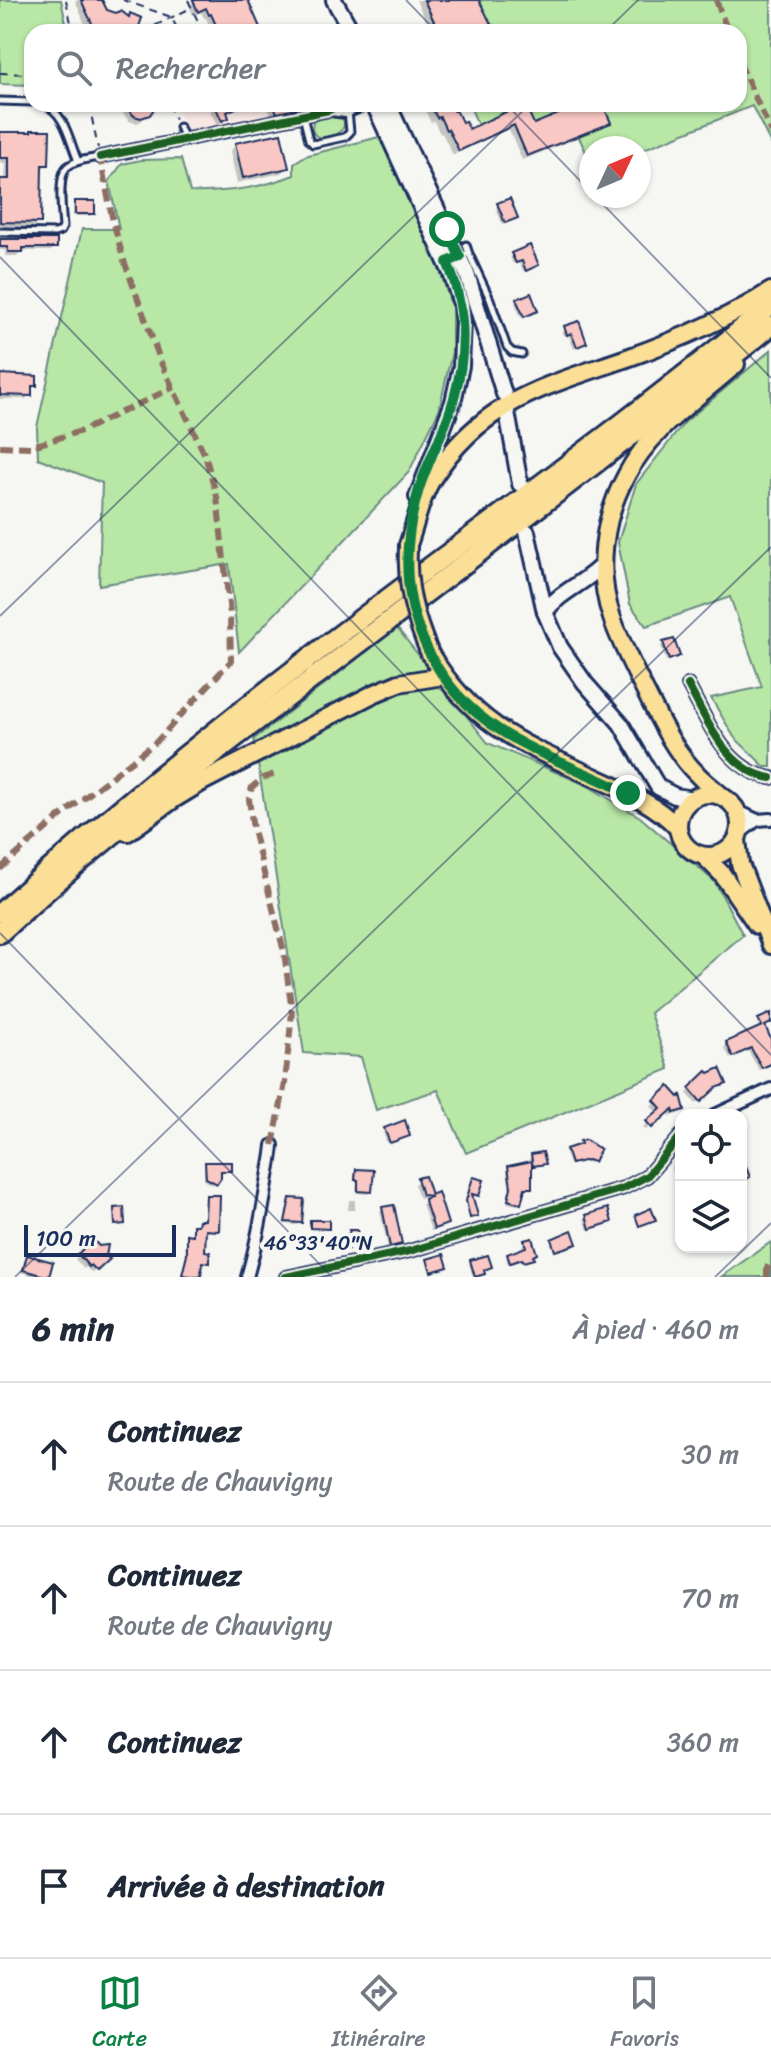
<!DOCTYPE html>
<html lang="fr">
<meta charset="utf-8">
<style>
:root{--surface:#fff;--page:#f2f2f3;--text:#1f2937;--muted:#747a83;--line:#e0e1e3;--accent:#0b8043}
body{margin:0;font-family:Sriracha,sans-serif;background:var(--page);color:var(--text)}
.controls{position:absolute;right:24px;bottom:24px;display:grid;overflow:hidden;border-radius:16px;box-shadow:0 2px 6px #0004}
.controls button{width:72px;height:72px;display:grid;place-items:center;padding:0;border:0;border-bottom:2px solid var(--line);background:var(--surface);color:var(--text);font:40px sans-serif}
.compass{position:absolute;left:579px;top:136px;width:72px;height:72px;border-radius:50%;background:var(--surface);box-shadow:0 2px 6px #0004;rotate:46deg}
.scale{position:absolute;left:24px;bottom:20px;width:152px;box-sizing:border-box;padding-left:8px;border:4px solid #1b2f5e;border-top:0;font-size:22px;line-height:28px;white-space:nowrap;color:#1b2f5e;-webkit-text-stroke:6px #f6f6f2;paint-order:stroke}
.stop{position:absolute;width:24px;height:24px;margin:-18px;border:6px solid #0b8043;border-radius:50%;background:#fff}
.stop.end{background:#0b8043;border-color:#fff;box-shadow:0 2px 8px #0008}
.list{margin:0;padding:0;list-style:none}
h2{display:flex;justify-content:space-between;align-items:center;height:104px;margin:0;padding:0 32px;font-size:34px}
h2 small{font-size:26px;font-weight:400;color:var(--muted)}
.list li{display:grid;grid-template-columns:52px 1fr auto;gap:24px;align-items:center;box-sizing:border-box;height:144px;padding:0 32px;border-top:2px solid var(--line)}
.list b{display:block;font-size:30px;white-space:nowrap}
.list p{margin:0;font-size:26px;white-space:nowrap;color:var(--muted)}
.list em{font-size:26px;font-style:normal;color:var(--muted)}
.icon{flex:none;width:44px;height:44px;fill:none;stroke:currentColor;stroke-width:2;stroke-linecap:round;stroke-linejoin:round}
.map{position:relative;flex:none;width:771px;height:1277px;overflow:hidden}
.search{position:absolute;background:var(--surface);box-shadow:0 2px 6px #0004;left:24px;right:24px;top:24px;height:88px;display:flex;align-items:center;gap:20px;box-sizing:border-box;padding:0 28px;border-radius:24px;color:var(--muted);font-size:30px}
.sheet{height:680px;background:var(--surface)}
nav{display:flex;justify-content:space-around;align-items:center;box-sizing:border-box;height:112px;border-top:2px solid var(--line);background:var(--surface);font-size:22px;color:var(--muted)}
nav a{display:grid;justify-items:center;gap:4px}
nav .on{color:var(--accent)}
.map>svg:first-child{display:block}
.built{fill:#f7e8e4}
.green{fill:#b9e7a6;stroke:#6a8b82;stroke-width:2}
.shadow{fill:#0003}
.building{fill:#f9c8c4;stroke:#1b2f5e;stroke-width:2}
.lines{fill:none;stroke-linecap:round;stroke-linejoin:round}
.lane-casing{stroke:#1b2f5e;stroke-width:11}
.street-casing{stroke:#1b2f5e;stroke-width:16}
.secondary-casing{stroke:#1b2f5e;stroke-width:20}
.primary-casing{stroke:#1b2f5e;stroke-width:22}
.highway-casing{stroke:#1b2f5e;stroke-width:24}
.path{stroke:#1b2f5e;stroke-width:2;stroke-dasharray:8 6;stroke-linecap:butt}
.lane{stroke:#f6f6f2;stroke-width:5}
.street{stroke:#f6f6f2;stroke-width:10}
.secondary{stroke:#f6f6f2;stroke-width:14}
.primary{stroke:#fbdf96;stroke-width:16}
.highway{stroke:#fbdf96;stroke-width:18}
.primary-bridge-casing{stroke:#1b2f5e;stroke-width:22;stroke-linecap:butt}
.primary-bridge{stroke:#fbdf96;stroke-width:16}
.quiet{stroke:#8d6e63;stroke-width:6;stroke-dasharray:12 6;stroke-linecap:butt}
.cycleway-casing{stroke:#f6f6f2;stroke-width:13}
.cycleway{stroke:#1b5e20;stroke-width:8}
.route{stroke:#0b8043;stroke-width:10}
.ticks{fill:none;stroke:#1b2f5e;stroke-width:2;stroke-opacity:0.45}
.ticks-label{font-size:20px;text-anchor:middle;fill:#1b2f5e;stroke:#f6f6f2;stroke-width:8;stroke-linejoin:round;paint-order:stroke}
</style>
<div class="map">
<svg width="771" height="1277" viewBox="0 0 771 1277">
<rect width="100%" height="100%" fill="#f6f6f2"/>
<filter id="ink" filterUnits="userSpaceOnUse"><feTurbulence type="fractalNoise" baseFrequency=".0125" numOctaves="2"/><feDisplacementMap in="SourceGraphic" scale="16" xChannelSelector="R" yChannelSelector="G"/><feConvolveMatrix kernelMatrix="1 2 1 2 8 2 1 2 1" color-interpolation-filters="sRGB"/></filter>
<g filter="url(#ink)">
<polygon class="built" points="181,104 297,104 293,109 187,132 175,107"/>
<g class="green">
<polygon points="0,0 61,0 68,32 32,32 32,85 0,84"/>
<polygon points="424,0 771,0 771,144 752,106 639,151 639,148 591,148 591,163 578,135 527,156 514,125 484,139 469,104 739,104 739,32 439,32"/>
<path d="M334 114 343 118C343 120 345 122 344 125 343 134 323 140 316 136 314 134 313 132 312 130L313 122 320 117Z"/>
<path d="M383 136 432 246 452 308V352L439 410 409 472 239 652 229 564 99 585 102 483 38 458 37 427 82 229H119L109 181 122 164 141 160 181 159 190 192C225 193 261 188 294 175V163L305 156Z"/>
<polygon points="771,350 771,767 765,767 734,737 711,698 762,687 730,597 646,626 630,604 618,542 636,484 685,422"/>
<polygon points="397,628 488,743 586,785 640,817 715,882 743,935 650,1013 669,1069 466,1153 438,1090 376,1110 361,1057 304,1053 254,739"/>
<polygon points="771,1242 771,1277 721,1277"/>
</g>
<g class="shadow">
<polygon points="75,0 100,0 106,12 135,31 88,32"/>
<polygon points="195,0 246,0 260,32 212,32 206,18 204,18 201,12 193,15 190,7"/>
<polygon points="416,0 477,0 488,23 476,32 431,32"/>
<polygon points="119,104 153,104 146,116 140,122 135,123 129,121 120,110"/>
<polygon points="216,104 246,104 225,114 227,118 217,125 210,111"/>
<polygon points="266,104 294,104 286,114 272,116"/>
<polygon points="422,104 448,104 468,132 503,116 497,104 523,104 533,126 559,116 553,104 601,104 609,122 603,128 522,160 509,129 453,155 442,133 440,134 434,121 431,123"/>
<polygon points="0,134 47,164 41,170 39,222 33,227 0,227 0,181 4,181 5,163 0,163"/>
<polygon points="236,145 287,167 281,173 237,183 230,151"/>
<polygon points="588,162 591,168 585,171 582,164"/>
<polygon points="76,203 93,213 90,216 73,216 73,206"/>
<polygon points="498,205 516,218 502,224 496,207"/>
<polygon points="0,241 55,247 51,251 21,251 17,256 5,256 5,250 0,250"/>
<polygon points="513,255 536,265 524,272 519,262 513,264 510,257"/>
<polygon points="518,300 533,313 521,318 515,303"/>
<polygon points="578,323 585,342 574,349 568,334 564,336 562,331"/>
<polygon points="0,377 35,385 26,399 0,399"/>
<polygon points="664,644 675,658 666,661 661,646"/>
<polygon points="758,1022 771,1043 771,1060 766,1066 759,1070 747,1049 730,1058 724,1047 760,1030 757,1023"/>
<polygon points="707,1074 724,1084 711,1091 696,1104 687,1093"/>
<polygon points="669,1089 683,1110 679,1114 670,1116 669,1111 646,1130 643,1127 658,1114 651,1106"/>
<polygon points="386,1129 408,1135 387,1144 383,1132"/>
<polygon points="581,1143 592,1161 590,1163 585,1161 569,1165 565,1153"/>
<polygon points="532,1156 543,1163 530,1168 530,1187 527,1190 523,1190 520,1203 517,1205 507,1203 510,1191 507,1171 509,1168 530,1163 529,1159"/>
<polygon points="681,1162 681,1173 679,1169 672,1172 671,1167"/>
<polygon points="206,1164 230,1170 228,1172 219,1172 213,1185 204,1180 204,1166"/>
<polygon points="357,1171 370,1191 368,1194 356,1193 357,1181 354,1181 354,1173"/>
<polygon points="423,1178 430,1197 437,1195 446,1223 442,1227 431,1231 422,1204 427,1198 419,1198 414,1184"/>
<polygon points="207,1197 217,1230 214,1232 203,1232 203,1253 208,1262 205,1264 200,1264 198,1277 181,1277 185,1258 186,1239 191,1237 192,1229 194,1227 197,1227 199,1222 204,1222 205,1199"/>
<polygon points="291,1200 300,1222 297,1225 284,1224 286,1210"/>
<polygon points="349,1200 355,1200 355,1210 348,1210"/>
<polygon points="383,1209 400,1244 398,1246 388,1248 380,1211"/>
<polygon points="587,1217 610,1221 588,1230 584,1219"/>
<polygon points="350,1232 358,1243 355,1245 345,1247 343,1251 332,1252 331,1240"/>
<polygon points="92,1242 107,1259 92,1273 86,1267 84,1269 75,1259"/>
<polygon points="525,1242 533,1256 532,1258 521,1263 520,1260 508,1264 506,1258 524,1250 522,1245"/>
<polygon points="27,1257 51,1264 47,1277 36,1277 21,1272"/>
<polygon points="471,1262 490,1267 482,1271 483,1273 481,1276 473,1277 469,1264"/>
</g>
<g class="building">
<polygon points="81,0 102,0 107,10 116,13 121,11 129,17 130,13 142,18 137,32 130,29 129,32 96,32"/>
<polygon points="193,0 248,0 262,32 219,32 211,14 209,15 206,8 198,12"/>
<polygon points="424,0 479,0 491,24 472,32 439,32"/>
<polygon points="124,104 157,104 150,115 141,118 134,116"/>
<polygon points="214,104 244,104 227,112 229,118 222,121"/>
<polygon points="273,104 300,104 301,108 277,113"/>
<polygon points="430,104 451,104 454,111 456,110 462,122 465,121 469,129 508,111 505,104 525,104 534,124 583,104 603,104 611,123 527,156 514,125 459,151 448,129 446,130 440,117 437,118"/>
<polygon points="31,130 50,130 49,165 42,165 41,223 0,222 0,179 9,179 9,158 0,158 0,132 31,132"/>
<polygon points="281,133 289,168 243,178 235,143"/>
<polygon points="510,198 518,218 505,223 497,203"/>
<rect x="75" y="201" width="20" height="13"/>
<polygon points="0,239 57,239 57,248 23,248 23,252 8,252 8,247 0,247"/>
<polygon points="530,245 539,265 526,271 522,261 516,263 511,253"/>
<polygon points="531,293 538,311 524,317 516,299"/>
<polygon points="579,321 587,343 577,347 571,333 567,335 564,326"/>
<polygon points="0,374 37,376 37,386 32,386 32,396 0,395"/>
<polygon points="674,639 680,656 669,660 663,642"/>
<polygon points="771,1013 771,1023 765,1026 771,1039 771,1064 762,1068 751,1048 733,1057 726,1042 762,1026 758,1019"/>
<polygon points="720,1068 727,1084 716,1088 701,1102 689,1088 707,1071 709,1073"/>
<polygon points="669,1086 679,1097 681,1095 685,1110 674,1113 673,1109 652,1128 646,1121 661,1108 654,1100"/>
<polygon points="405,1120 410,1136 390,1143 384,1128"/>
<polygon points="586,1140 600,1149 594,1162 588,1160 571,1164 566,1149 581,1144 580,1141"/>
<polygon points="543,1152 546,1164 533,1166 532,1162 532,1188 525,1188 521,1204 508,1200 511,1187 508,1166 532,1161 531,1154"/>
<polygon points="741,1155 750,1177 741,1181"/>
<polygon points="205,1162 232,1162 232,1171 221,1171 221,1178 217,1184 206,1178"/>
<polygon points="356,1169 374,1170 372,1192 358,1191 358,1180 355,1180"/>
<polygon points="425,1176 431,1195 438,1192 448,1224 434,1229 424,1199 431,1197 431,1196 422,1195 417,1178"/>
<polygon points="473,1177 484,1180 479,1196 472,1194 478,1216 470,1218 466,1201"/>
<polygon points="206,1195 220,1195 219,1231 206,1230 205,1251 210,1252 210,1263 202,1262 201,1277 182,1275 187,1255 187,1234 193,1235 193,1225 198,1225 199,1220 205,1220"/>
<polygon points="290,1198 304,1199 302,1223 285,1222"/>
<polygon points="394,1205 402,1244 390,1247 382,1207"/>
<polygon points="124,1207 125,1224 115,1225 114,1208"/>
<polygon points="608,1208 612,1222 590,1229 586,1215"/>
<polygon points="651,1208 656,1220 639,1226 635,1215"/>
<polygon points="310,1220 329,1220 329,1229 310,1228"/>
<polygon points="349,1230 357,1230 360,1243 347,1245 348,1249 334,1250 332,1236 350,1234"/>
<polygon points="572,1230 577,1244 555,1251 551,1239"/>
<polygon points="532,1238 537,1254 533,1256 534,1259 523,1262 522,1259 510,1263 507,1254 526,1247 524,1240"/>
<polygon points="92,1239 99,1246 108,1245 106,1256 110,1259 97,1271 91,1265 89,1267 78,1254"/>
<polygon points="444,1254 448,1267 431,1272 427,1259"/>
<polygon points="27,1255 53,1262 49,1277 23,1270"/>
<polygon points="488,1255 492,1267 484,1270 485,1274 475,1277 470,1260"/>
</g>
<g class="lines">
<defs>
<g id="lane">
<polyline points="0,101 32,102"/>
<path d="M43 104C66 113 69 141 78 161"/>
<polyline points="303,116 309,140 313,144 345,137 350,132 348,111"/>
<polyline points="179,127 185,138"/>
<path d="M0 232 55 233 61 231 63 227C62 213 57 177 67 167 75 160 89 159 99 157"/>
<polyline points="466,245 469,254 466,254"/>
<polyline points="469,254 490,299 507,347 512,352 522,354"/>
</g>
<g id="street">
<polyline points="331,110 346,112 365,104"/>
<polyline points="100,157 329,110 340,104"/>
<path d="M688 685C707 720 726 771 771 778"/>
<polyline points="736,810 757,820 771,819"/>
<polyline points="739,834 757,820"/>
<polyline points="715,1115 771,1089"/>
<path d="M247 1277C256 1246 262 1214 267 1183 269 1170 272 1158 273 1145"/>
<polyline points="286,1277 410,1251 624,1188 647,1176 681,1136"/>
</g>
<g id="secondary">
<polyline points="334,0 352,32"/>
<polyline points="374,104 451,273 461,304 463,322 461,366 453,402 417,497"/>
<polyline points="388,104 467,274 504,394"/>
<polyline points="507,412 520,484"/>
<polyline points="527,532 545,612 560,647 585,683 621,724 658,787 675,796 693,799"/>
<path d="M545 612C560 591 586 583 603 564"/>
</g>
<g id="primary">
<path d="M408 545C416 522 421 496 434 476 483 400 547 386 627 358 678 340 726 320 771 291"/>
<path d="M430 654C473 725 522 744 594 777 623 790 656 804 678 828"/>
<circle cx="709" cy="825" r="31"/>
<path d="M723 797C714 789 704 782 696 773 672 749 657 714 642 685 631 663 620 641 612 618 596 572 603 518 626 476 650 429 698 398 736 364"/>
<polyline points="128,832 174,799 202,782 373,694 399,683 443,676"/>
<polyline points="737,840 740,864 771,945"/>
<polyline points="705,857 722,874 757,925"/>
</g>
<g id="highway">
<path d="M0 913C98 825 200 742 304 662 459 543 620 430 771 305"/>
<path d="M0 933C117 824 246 729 373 633 507 532 640 430 771 326"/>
</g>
</defs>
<use href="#lane" class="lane-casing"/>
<use href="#street" class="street-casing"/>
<use href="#secondary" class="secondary-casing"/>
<use href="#primary" class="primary-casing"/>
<use href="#highway" class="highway-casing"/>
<g class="path">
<polyline points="66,0 73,32"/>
<polyline points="123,0 171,17 177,28 184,32"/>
<polyline points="188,0 203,32"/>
<polyline points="266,0 267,1"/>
<polyline points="142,32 191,8"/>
<polyline points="0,73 32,74"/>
<polyline points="89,104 98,148"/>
<polyline points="168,104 175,119"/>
</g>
<use href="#lane" class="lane"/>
<use href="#street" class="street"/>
<use href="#secondary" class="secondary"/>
<use href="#primary" class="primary"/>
<use href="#highway" class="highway"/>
<defs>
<path id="primary-bridge" d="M408 545C406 586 414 616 430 654"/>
</defs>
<use href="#primary-bridge" class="primary-bridge-casing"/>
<use href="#primary-bridge" class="primary-bridge"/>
<g class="quiet">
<polyline points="716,0 728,32"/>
<polyline points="739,62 771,132"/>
<polyline points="0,446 30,447 84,430 174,387"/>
<polyline points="0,869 62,815 156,742 231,661 230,614 217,497 205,455 162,365 123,258 112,217 100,157"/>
<polyline points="273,1145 285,1083 292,1012 284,952 253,830 249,799 252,787 263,778 275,774"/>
<polyline points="767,1277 767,1268 771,1260"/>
</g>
<defs>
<g id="cycleway">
<polyline points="100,157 329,110 340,104"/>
<path d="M688 685C707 720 726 771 771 778"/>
<polyline points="286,1277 410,1251 624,1188 647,1176 681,1136"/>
</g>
</defs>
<use href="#cycleway" class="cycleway-casing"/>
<use href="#cycleway" class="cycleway"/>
</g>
</g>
<g class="lines" filter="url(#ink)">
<path class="route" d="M447 229 460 257 447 262C466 306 467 352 454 398 446 429 429 458 419 489 404 538 402 589 422 637 436 671 458 700 488 722 530 753 582 770 628 793"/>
</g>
<path class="ticks" d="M406 0 437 32M605 32 638 0M506 104 591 192M595 196 771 378M0 257 771 1055M0 616 530 104M0 933 332 1277M15 1277 771 547M715 1277 771 1223"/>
<g class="ticks-label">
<text x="318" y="1250">46°33'40"N</text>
</g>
</svg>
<div class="controls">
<button><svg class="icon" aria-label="locate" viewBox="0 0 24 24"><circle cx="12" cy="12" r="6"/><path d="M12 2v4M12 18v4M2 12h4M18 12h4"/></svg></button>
<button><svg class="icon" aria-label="layers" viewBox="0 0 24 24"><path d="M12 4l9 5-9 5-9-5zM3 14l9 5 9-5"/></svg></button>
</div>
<svg class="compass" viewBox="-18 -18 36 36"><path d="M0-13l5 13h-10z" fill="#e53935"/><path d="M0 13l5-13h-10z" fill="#747a83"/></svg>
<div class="scale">100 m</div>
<div class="stop" style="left:447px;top:229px"></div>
<div class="stop end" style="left:628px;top:793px"></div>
<div class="search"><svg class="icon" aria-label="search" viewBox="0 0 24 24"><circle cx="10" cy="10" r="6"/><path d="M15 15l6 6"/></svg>Rechercher</div>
</div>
<section class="sheet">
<h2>6 min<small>À pied · 460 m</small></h2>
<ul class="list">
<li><svg class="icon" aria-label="ahead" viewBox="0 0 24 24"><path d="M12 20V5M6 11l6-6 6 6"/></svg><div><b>Continuez</b><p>Route de Chauvigny</p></div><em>30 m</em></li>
<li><svg class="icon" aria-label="ahead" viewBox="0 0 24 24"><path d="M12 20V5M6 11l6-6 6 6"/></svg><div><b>Continuez</b><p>Route de Chauvigny</p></div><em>70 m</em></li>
<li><svg class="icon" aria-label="ahead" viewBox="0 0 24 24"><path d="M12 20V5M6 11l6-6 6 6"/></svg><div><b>Continuez</b></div><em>360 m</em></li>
<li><svg class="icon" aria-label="arrive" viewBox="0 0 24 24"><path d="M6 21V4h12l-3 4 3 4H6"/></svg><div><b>Arrivée à destination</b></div></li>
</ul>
</section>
<nav>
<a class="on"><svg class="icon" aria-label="map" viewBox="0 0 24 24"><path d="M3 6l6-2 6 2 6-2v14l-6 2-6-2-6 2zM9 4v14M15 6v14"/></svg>Carte</a>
<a><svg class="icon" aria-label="directions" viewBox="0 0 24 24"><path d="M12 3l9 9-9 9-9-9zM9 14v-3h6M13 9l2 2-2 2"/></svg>Itinéraire</a>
<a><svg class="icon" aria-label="saved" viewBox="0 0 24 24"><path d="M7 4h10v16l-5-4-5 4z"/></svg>Favoris</a>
</nav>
